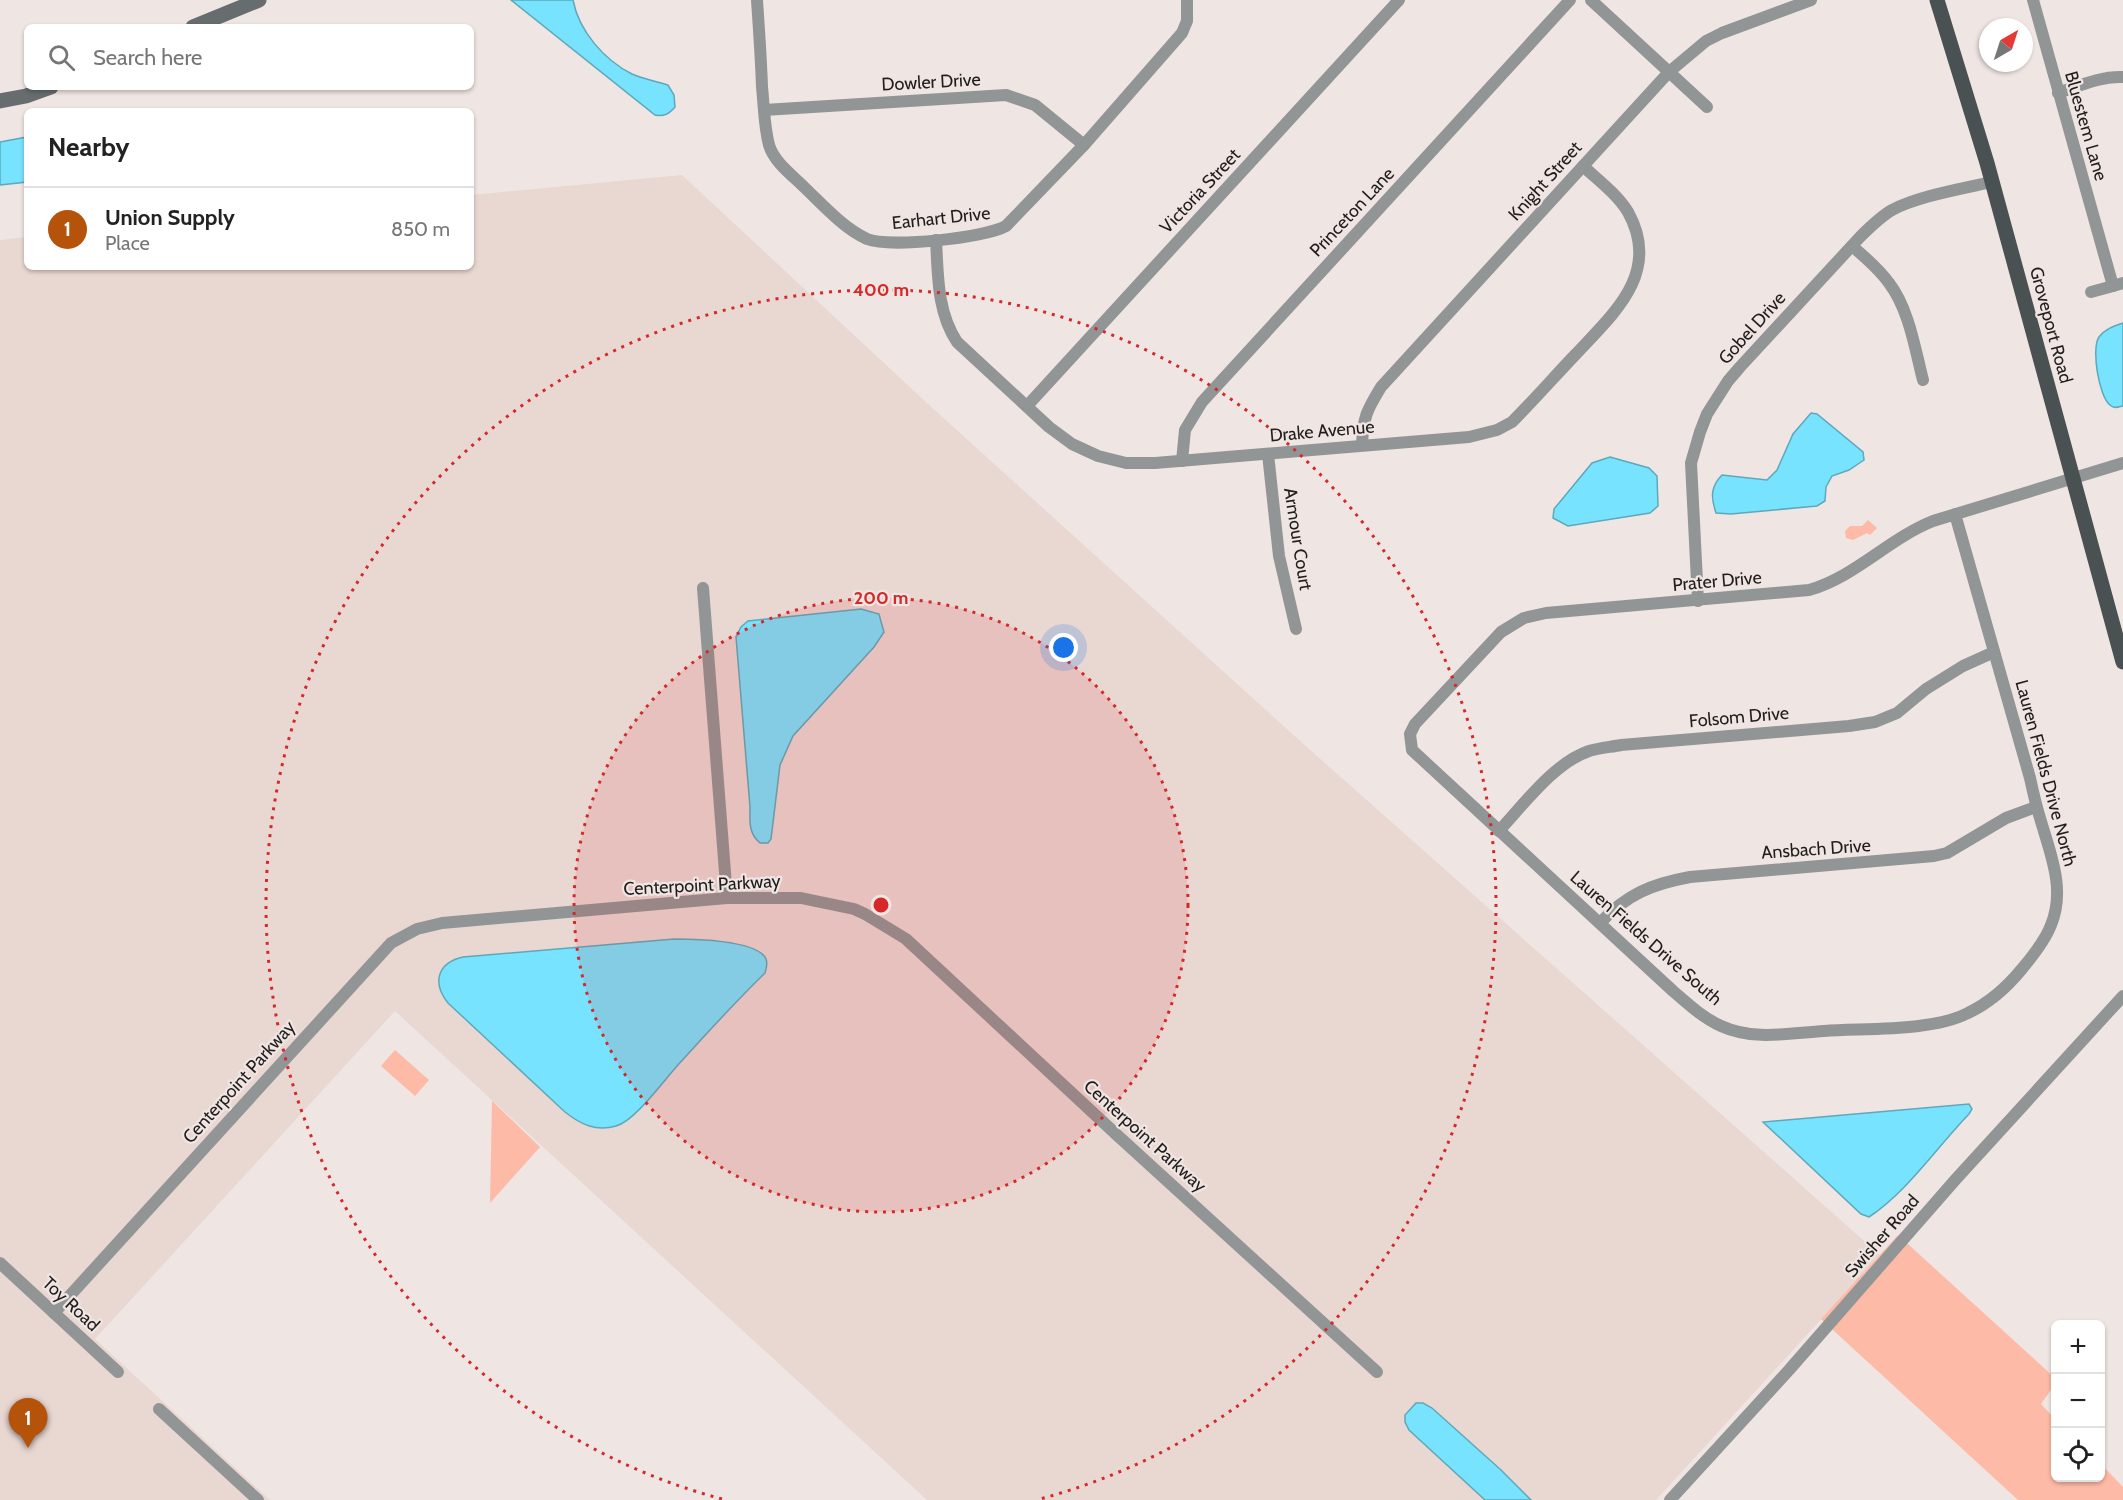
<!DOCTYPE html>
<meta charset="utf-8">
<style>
:root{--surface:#fff;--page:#f6f6f6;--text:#222;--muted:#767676;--line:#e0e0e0;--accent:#b45309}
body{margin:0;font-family:Cabin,sans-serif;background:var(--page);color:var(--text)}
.controls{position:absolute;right:18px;bottom:18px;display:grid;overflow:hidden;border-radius:9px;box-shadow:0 2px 4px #0004}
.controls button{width:54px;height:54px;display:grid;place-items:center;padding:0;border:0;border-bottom:2px solid var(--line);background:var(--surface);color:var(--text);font:30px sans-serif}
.compass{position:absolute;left:1979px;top:18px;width:54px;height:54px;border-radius:50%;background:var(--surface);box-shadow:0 2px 4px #0004;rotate:39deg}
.you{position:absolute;left:1064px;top:648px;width:21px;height:21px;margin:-15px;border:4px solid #fff;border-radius:50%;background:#1a73e8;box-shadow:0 0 0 9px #1a73e833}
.badge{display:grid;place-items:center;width:39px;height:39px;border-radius:50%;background:var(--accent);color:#fff;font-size:20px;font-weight:700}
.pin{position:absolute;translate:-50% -50px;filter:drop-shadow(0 2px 3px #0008)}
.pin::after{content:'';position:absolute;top:32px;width:21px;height:18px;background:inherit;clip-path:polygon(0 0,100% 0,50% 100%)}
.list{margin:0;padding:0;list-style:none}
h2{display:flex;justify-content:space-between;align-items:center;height:78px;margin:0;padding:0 24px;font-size:26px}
h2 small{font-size:20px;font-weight:400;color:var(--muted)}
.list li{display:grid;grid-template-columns:39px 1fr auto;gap:18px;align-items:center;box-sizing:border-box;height:84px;padding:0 24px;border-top:2px solid var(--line)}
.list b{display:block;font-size:22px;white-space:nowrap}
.list p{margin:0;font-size:20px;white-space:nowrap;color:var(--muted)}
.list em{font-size:20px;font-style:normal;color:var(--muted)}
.icon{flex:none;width:33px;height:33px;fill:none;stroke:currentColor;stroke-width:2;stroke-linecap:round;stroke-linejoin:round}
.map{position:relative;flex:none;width:2123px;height:1500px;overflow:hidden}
.search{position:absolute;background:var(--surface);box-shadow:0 2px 4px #0004;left:24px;top:24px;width:450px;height:66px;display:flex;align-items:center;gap:15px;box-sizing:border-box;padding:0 21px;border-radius:9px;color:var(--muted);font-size:22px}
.panel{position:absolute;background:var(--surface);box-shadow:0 2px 4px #0004;left:24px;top:108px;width:450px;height:162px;border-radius:9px}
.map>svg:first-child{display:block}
.built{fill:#e9d7d2}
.green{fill:#fdbaa6}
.water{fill:#78e3fe;stroke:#5ea8ba;stroke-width:1.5}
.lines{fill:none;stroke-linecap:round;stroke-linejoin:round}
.street{stroke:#919596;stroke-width:12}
.secondary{stroke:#676d6f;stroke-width:15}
.primary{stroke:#4a5153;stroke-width:15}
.ring{fill:none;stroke:#d62828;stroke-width:3;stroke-dasharray:3 6}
.labels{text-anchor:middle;stroke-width:4.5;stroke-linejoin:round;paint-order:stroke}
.street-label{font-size:18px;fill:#211d1c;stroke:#efe6e3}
.centre{fill:#d62828;stroke:#efe6e3;stroke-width:3}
.ring-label{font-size:18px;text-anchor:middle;font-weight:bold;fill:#d62828;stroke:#efe6e3;stroke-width:4.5;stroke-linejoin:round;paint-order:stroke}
</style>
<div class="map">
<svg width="2123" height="1500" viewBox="0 0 2123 1500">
<rect width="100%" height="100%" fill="#efe6e3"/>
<polygon class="built" points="682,175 927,403 1299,740 1880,1255 1656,1500 927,1500 395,1011 95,1339 270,1500 0,1500 0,240 27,237 27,267 471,267 471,195"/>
<g class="green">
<polygon points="1868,520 1877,528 1870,535 1867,533 1853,540 1846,538 1845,531 1850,526 1862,526"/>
<polygon points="395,1050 429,1080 415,1096 381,1066"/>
<polygon points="492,1101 540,1147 490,1203"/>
<polygon points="1898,1235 2055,1378 2055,1384 2041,1404 2055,1419 2056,1478 2100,1478 2101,1464 2123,1487 2123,1500 2018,1500 1821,1319"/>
</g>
<g class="water">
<path d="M511 0H573C579 31 604 60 632 74 643 79 656 81 668 85L674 95 675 107C669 114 664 117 655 115Z"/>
<polygon points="27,137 27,182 0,185 0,142"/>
<path d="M2123 323V406C2118 407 2114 409 2110 405 2099 397 2091 348 2099 337 2105 329 2114 326 2123 323Z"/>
<path d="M1811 413 1817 414 1863 452 1864 460 1849 470 1832 476 1826 487 1825 501 1817 506 1731 514 1716 513C1711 498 1710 487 1722 475L1767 480 1777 470 1793 434Z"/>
<polygon points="1610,457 1649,468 1657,476 1658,506 1650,513 1568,526 1553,518 1554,509 1592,463"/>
<path d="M861 609 879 614 884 632 874 647 793 736 780 765 771 839 768 843H760C748 833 750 821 750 807L736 637 741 627 748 621Z"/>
<path d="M674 939C693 939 758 940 766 959 768 964 766 969 765 973 735 1002 706 1034 678 1065 664 1080 635 1121 616 1126 596 1132 580 1124 565 1112L448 1003C432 983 437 963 463 957Z"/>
<path d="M1969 1104 1972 1109 1969 1114C1938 1146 1906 1193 1869 1217L1861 1214 1763 1122Z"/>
<polygon points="1416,1403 1423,1403 1432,1408 1501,1470 1531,1500 1485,1500 1409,1430 1405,1422 1405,1415"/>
</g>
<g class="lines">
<g class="street">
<path d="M757 0C759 29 761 58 762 87 764 106 764 126 769 145 774 162 792 175 804 187 823 205 843 228 867 239 890 248 985 238 1006 226L1084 145 1182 33 1187 21V0"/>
<polyline points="1591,0 1707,107"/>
<polyline points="2033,0 2113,286 2123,283"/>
<path d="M2058 93C2079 86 2101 76 2123 77"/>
<polyline points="764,110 1006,95 1035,105 1084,145"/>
<path d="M936 240C938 275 937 312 957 342L1049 427 1072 444 1098 456 1126 463H1155L1469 437 1497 430 1512 422C1534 400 1554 377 1575 355 1613 314 1662 273 1628 212 1617 194 1598 180 1583 166"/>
<path d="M1852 246C1865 257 1879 269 1889 283 1909 309 1915 349 1923 380"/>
<polyline points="2091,292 2113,286"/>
<polyline points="1027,406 1399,0"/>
<path d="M1362 445C1363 417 1367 410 1381 387L1669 72 1706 41 1722 33 1811 0"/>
<polyline points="1268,454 1279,556 1296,629"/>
<polyline points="1182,461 1185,430 1202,402 1570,0"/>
<path d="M1955 514 2030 778C2033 792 2036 805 2040 818 2050 853 2066 889 2051 925 2045 941 2032 957 2021 970 2007 987 1989 1003 1968 1013 1931 1032 1866 1028 1824 1031 1789 1033 1754 1041 1721 1026 1703 1018 1688 1004 1673 991L1412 750 1410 734 1415 724 1501 632 1524 618 1546 613 1809 590C1855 577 1888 539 1933 521L2123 463"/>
<polyline points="703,588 727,898"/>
<path d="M1698 601 1691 463 1700 432 1707 414 1728 381 1740 367 1860 237C1870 227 1880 217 1892 210 1918 196 1962 189 1991 182"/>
<path d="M1499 831C1524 804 1554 763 1589 751 1599 748 1611 747 1621 745L1849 726 1875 722 1897 713 1926 689 1963 666 1994 652"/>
<path d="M1600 923C1627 894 1652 884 1690 877L1934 856 1947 853 2006 818 2036 807"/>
<polyline points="0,1263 118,1372"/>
<polyline points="54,1313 391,943 417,929 442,923 727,898 801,898 854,909 865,914 906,939 1117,1135 1377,1372"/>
<polyline points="159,1409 258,1500"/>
<polyline points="1670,1500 1789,1370 1956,1179 2123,996"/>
</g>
<g class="secondary">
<polyline points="193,27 259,0"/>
<polyline points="0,101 26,96 51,87"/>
</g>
<polyline class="primary" points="1937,0 1987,163 2123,662"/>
</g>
<circle cx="881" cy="905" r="307" fill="#d62828" fill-opacity=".12"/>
<g class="ring">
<circle cx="881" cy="905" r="307"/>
<path d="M722 1499A615 615 0 1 1 1040 1499"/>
</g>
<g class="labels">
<g class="street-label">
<text transform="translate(931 82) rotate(-3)" y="6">Dowler Drive</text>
<text transform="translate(2086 126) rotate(74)" y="6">Bluestem Lane</text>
<text transform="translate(1545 181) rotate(-48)" y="6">Knight Street</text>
<text transform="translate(1200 191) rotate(-47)" y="6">Victoria Street</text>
<text transform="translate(1352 212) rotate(-47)" y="6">Princeton Lane</text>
<text transform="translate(941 218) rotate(-6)" y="6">Earhart Drive</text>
<text transform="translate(2051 325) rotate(75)" y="6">Groveport Road</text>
<text transform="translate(1752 328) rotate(-48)" y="6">Gobel Drive</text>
<text transform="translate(1322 431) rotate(-5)" y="6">Drake Avenue</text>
<text transform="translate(1298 539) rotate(81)" y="6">Armour Court</text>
<text transform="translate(1717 581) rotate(-5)" y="6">Prater Drive</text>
<text transform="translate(1739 717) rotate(-5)" y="6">Folsom Drive</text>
<text transform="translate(2046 773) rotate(75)" y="6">Lauren Fields Drive North</text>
<text transform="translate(1816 849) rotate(-4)" y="6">Ansbach Drive</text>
<text transform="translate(702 885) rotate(-3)" y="6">Centerpoint Parkway</text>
<text transform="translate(1646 938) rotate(41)" y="6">Lauren Fields Drive South</text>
<text transform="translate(239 1082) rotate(-48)" y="6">Centerpoint Parkway</text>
<text transform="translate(1145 1136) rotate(42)" y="6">Centerpoint Parkway</text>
<text transform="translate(1882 1236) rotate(-49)" y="6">Swisher Road</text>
<text transform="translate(71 1304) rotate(43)" y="6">Toy Road</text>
</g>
</g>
<circle cx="881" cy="905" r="9" class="centre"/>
<g class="ring-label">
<text x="881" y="296">400 m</text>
<text x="881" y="604">200 m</text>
</g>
</svg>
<div class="controls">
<button>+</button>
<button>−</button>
<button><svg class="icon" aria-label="locate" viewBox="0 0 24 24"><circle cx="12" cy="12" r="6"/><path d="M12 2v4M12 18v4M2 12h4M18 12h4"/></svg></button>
</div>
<svg class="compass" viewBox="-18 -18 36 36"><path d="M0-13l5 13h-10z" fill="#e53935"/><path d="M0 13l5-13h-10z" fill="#767676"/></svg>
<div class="you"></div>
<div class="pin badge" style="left:28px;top:1448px">1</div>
<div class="search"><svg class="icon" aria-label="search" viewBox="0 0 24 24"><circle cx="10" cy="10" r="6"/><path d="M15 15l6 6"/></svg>Search here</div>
<section class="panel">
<h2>Nearby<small></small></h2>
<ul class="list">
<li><span class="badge">1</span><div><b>Union Supply</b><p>Place</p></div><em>850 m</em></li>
</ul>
</section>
</div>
